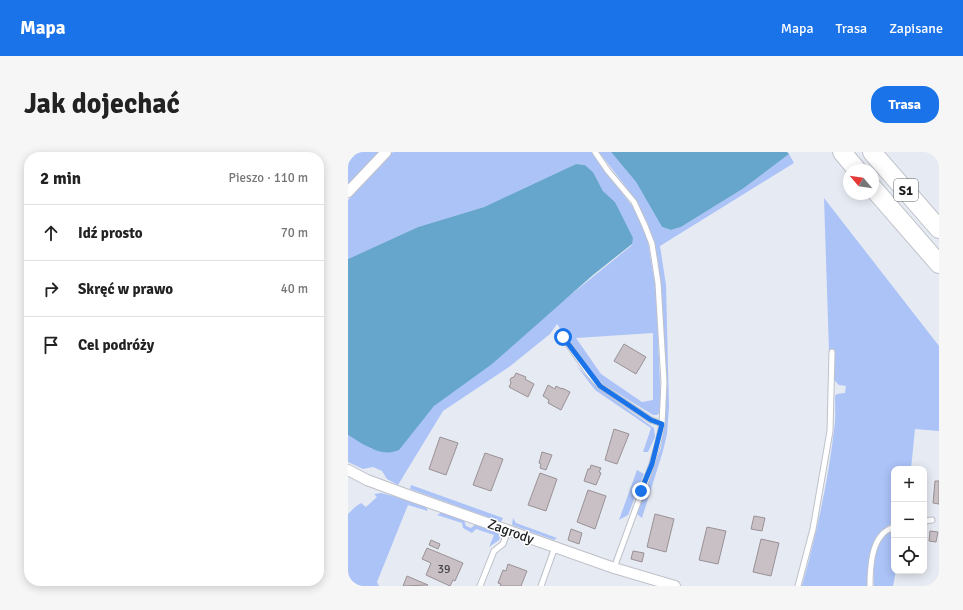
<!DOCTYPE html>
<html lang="pl">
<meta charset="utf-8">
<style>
:root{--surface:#fff;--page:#f6f6f6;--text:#222;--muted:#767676;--line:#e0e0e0;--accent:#1a73e8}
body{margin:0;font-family:Signika,sans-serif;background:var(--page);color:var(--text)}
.controls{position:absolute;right:12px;bottom:12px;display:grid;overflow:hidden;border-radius:8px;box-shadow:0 2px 10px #0003}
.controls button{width:36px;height:36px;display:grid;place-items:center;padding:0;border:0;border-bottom:1px solid var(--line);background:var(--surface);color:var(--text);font:20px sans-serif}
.compass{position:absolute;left:495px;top:12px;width:36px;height:36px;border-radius:50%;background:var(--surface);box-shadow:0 2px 10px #0003;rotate:299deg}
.stop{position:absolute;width:12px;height:12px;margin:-9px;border:3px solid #1a73e8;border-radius:50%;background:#fff}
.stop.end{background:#1a73e8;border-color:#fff;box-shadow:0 1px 4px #0008}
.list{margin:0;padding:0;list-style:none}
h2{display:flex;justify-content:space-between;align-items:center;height:52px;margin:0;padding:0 16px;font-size:17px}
h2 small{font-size:13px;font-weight:400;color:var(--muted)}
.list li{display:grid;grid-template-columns:26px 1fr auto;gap:12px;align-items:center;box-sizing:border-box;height:56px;padding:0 16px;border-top:1px solid var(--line)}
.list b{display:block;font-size:15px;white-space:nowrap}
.list em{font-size:13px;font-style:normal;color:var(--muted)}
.icon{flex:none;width:22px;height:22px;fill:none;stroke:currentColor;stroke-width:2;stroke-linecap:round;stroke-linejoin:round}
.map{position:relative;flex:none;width:591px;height:434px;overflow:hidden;border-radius:16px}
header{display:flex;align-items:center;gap:24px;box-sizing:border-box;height:56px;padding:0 20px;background:var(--accent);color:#fff}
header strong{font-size:19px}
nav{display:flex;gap:22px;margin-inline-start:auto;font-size:14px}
.intro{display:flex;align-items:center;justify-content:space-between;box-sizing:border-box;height:96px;padding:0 24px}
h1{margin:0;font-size:28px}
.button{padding:10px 18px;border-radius:16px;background:var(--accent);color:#fff;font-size:14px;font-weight:700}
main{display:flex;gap:24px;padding:0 24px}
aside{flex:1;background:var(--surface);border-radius:16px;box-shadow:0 2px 10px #0003}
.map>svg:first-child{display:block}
.green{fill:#acc3f8;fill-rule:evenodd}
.water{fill:#66a6cc}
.building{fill:#c8c0c5;stroke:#999195}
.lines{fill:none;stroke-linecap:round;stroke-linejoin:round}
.service-casing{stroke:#bec1c9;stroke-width:7}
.minor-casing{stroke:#bec1c9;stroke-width:12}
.motorway-casing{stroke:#bec1c9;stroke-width:20}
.service{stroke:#fff;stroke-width:5}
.minor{stroke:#fff;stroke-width:10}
.motorway{stroke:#fff;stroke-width:18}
.route{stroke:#1a73e8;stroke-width:5}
.labels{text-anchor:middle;stroke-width:3;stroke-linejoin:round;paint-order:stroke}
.number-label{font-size:12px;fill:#464548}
.shield{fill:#fff;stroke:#5f6062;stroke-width:1}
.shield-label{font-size:13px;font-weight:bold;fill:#1a1c1e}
.street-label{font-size:14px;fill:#1a1c1e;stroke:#fff}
</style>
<header>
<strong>Mapa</strong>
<nav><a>Mapa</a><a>Trasa</a><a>Zapisane</a></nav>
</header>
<div class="intro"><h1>Jak dojechać</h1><a class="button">Trasa</a></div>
<main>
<aside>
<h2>2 min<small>Pieszo · 110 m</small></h2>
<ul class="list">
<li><svg class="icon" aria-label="ahead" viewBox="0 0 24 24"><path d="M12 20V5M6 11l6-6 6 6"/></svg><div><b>Idź prosto</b></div><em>70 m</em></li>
<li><svg class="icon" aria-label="right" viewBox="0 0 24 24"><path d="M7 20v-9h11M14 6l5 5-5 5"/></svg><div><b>Skręć w prawo</b></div><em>40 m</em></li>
<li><svg class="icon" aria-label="arrive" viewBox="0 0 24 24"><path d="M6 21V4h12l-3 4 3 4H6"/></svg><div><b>Cel podróży</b></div></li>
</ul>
</aside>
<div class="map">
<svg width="591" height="434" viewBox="0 0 591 434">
<rect width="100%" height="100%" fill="#e6eaf2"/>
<g class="green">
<polygon points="9,0 32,0 0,34 0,11"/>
<path d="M45 0H246L256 18 285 55 299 84 308 138 313 254 312 260 309 263H305L255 232 245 222 209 172 202 182 161 215 95 259 50 333 39 327 34 319 25 315 15 317 0 310V283L24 297 69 274 86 254 284 93 267 50 255 39 245 20 237 13 228 12 136 55 70 75 0 107V48ZM305 181V248L294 250 253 222 228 186Z"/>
<polygon points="251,0 263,0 288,30 314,75 323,78 333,75 396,36 441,2 446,11 312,94 318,133 321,255 319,282 315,299 294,366 289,362 313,296 318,254 318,212 310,108 299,70 291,56 281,39"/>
<path d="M476 46 591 194V279L567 277 563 317H546V371C520 380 520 412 519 434H454C468 383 480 331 486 278 488 267 487 255 487 244L489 242 497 241 498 234 491 233 486 228V199H481Z"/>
<polygon points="228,213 251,237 306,276 307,285 300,300 295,300 303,276 247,238"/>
<polygon points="289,318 296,322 280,363 271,368"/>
<polygon points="63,333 155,366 153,370 62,337"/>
<polygon points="33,341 57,347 78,355 80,359 60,353 29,430 31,434 0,434 0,362 7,355 13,351 18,355 29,345 26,342"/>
<polygon points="94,360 116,368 118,374 123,376 128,372 151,380 153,383 151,388 141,395 146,383 128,377 124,381 115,376 114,371 89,363"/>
<polygon points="165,366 168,371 209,386 206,388 164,373"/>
<path d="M546 378V419H548L545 434H526C526 413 524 388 546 378Z"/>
</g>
<g class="water">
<polygon points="263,0 439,0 441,2 396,36 333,75 323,78 314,75 288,30"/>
<path d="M228 12 237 13 245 20 255 39 267 50 285 86 284 92 245 123 144 212 86 254 51 298C33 306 15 292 0 283V107L70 75 136 55Z"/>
</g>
<g class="building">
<polygon points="276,192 298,205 288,222 266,209"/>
<polygon points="168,221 178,225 177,227 186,232 180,245 161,235 163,231 162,228 163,226 166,225"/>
<polygon points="200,233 207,237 208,234 214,237 214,236 222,240 213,258 200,251 201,248 195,244"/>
<polygon points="266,277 281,282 269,312 257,308"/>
<polygon points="92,285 110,291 98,323 81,317"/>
<polygon points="194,300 204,303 198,318 192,316 193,312 191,311"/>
<polygon points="137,301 155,307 143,339 125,333"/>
<polygon points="243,313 253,316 251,320 253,321 248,333 236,329 240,317 242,317"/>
<polygon points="192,321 209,327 198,359 180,353"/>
<polygon points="587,329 591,329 591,352 585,351"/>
<polygon points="240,338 258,344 247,377 229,370"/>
<polygon points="307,362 326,367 318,400 299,395"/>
<polygon points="406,364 417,366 414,379 403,377"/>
<polygon points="359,375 378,379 370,412 351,408"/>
<polygon points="223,377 234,381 231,392 220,388"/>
<polygon points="582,379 590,380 588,390 581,389"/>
<polygon points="413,387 431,391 423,424 405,420"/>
<polygon points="83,388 92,392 90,397 81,393"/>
<polygon points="79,396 115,411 107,429 105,428 102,434 78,423 83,411 74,407"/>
<polygon points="285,399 296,401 294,410 283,407"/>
<polygon points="160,412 179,419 173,434 152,434 153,432 150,431 155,418 158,419"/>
<polygon points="59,424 80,433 55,434"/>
</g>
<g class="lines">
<defs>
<g id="service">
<polyline points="247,0 260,19 286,50 297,74 304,92 310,131 316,230 314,272 310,291 304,312 266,416"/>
<polyline points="215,185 242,223 252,234 303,268 314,272"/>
<polyline points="576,369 584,368"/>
<polyline points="132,434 146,399 155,392 160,378"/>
<polyline points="193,434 207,395"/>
<polyline points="450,434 465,377 482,279 484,200"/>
<path d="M522 434C522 420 523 395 533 384 536 379 541 377 546 375"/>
</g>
<g id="minor">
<polyline points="0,40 38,0"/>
<polyline points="0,318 19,328 57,342 266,416 327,434"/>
</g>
<g id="motorway">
<polyline points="494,0 509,18"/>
<polyline points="524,0 591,77"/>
<polyline points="525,36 591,112"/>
</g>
</defs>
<use href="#service" class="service-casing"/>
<use href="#minor" class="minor-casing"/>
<use href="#motorway" class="motorway-casing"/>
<use href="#service" class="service"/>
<use href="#minor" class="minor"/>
<use href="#motorway" class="motorway"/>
</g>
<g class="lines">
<polyline class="route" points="215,185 252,234 303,268 314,272 304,312 293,339"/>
</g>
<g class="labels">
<g class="number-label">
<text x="96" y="421">39</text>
</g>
<rect class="shield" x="546" y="27" width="24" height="22" rx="3"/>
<g class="shield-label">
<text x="558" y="43">S1</text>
</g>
<g class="street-label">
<text transform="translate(163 379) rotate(20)" y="5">Zagrody</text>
</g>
</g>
</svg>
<div class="controls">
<button>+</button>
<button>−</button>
<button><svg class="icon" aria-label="locate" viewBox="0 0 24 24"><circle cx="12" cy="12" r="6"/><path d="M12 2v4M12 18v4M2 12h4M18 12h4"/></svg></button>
</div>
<svg class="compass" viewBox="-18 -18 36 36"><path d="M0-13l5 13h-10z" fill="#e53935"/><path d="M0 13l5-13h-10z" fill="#767676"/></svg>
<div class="stop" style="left:215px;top:185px"></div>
<div class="stop end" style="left:293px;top:339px"></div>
</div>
</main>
